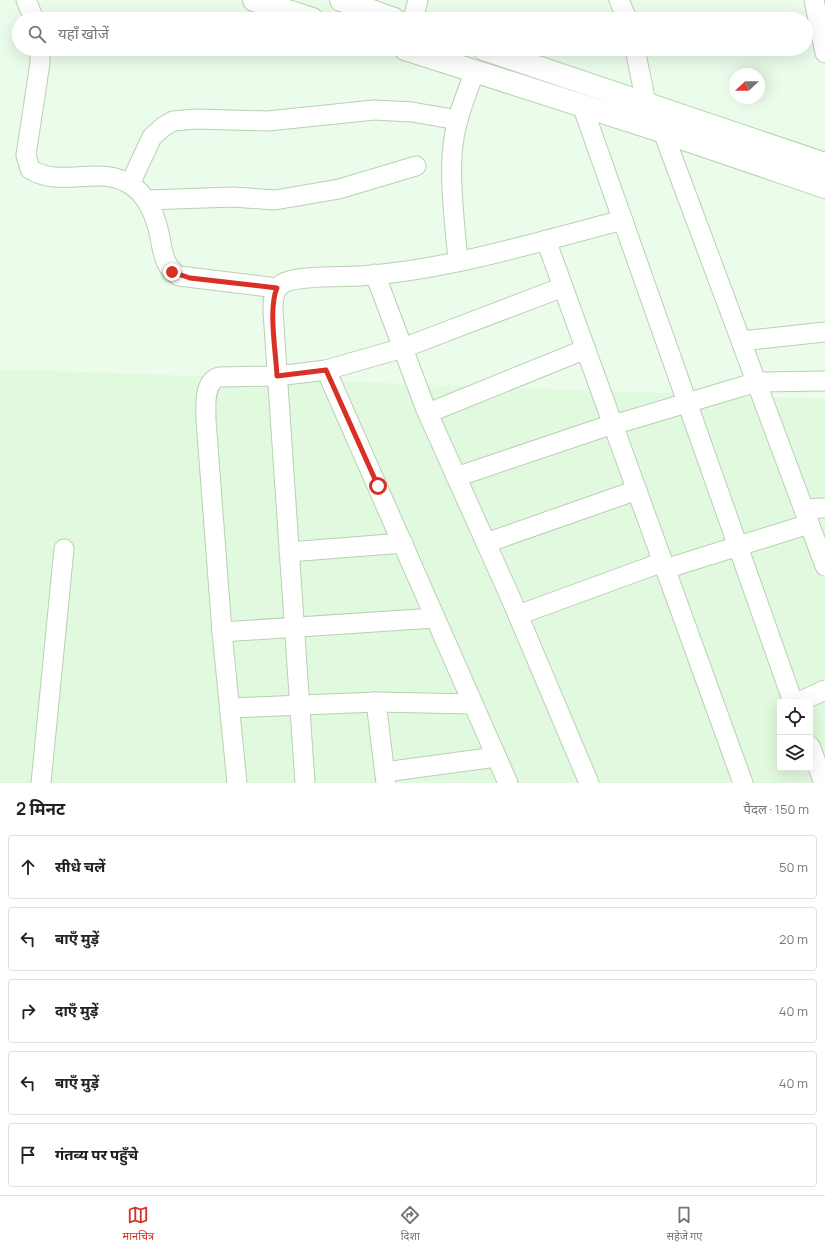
<!DOCTYPE html>
<html lang="hi">
<meta charset="utf-8">
<style>
:root{--surface:#fff;--page:#f6f6f6;--text:#222;--muted:#767676;--line:#e0e0e0;--accent:#d93025}
body{margin:0;font-family:Manrope,"Noto Sans Devanagari",sans-serif;background:var(--page);color:var(--text)}
.controls{position:absolute;right:12px;bottom:12px;display:grid;overflow:hidden;border-radius:4px;box-shadow:0 4px 16px #0002}
.controls button{width:36px;height:36px;display:grid;place-items:center;padding:0;border:0;border-bottom:1px solid var(--line);background:var(--surface);color:var(--text);font:20px sans-serif}
.compass{position:absolute;left:729px;top:68px;width:36px;height:36px;border-radius:50%;background:var(--surface);box-shadow:0 4px 16px #0002;rotate:248deg}
.stop{position:absolute;width:12px;height:12px;margin:-9px;border:3px solid #d93025;border-radius:50%;background:#fff}
.stop.end{background:#d93025;border-color:#fff;box-shadow:0 1px 4px #0008}
.list{margin:0;padding:0;list-style:none}
h2{display:flex;justify-content:space-between;align-items:center;height:52px;margin:0;padding:0 16px;font-size:17px}
h2 small{font-size:13px;font-weight:400;color:var(--muted)}
.list li{display:grid;grid-template-columns:26px 1fr auto;gap:12px;align-items:center;box-sizing:border-box;height:64px;margin:0 8px 8px;padding:0 8px;border:1px solid var(--line);border-radius:4px}
.list b{display:block;font-size:15px;white-space:nowrap}
.list em{font-size:13px;font-style:normal;color:var(--muted)}
.icon{flex:none;width:22px;height:22px;fill:none;stroke:currentColor;stroke-width:2;stroke-linecap:round;stroke-linejoin:round}
.map{position:relative;flex:none;width:825px;height:783px;overflow:hidden}
.search{position:absolute;background:var(--surface);box-shadow:0 4px 16px #0002;left:12px;right:12px;top:12px;height:44px;display:flex;align-items:center;gap:10px;box-sizing:border-box;padding:0 14px;border-radius:22px;color:var(--muted);font-size:15px}
.sheet{height:412px;background:var(--surface)}
nav{display:flex;justify-content:space-around;align-items:center;box-sizing:border-box;height:56px;border-top:1px solid var(--line);background:var(--surface);font-size:11px;color:var(--muted)}
nav a{display:grid;justify-items:center;gap:2px}
nav .on{color:var(--accent)}
.map>svg:first-child{display:block}
.residential{fill:#e1f9de;fill-rule:evenodd}
.lines{fill:none;stroke-linecap:round;stroke-linejoin:round}
.street-casing{stroke:#b8d1b2;stroke-width:21}
.secondary-casing{stroke:#b7d4af;stroke-width:24}
.street{stroke:#fff;stroke-width:19}
.secondary{stroke:#fff;stroke-width:22}
.route{stroke:#d93025;stroke-width:5}
</style>
<div class="map">
<svg width="825" height="783" viewBox="0 0 825 783">
<rect width="100%" height="100%" fill="#ebfcea"/>
<path class="residential" d="M0 369 825 399V783H0ZM780 702H810V768H780Z"/>
<g class="lines">
<defs>
<g id="street">
<polyline points="26,0 34,19"/>
<polyline points="619,0 627,19"/>
<polyline points="814,0 825,53"/>
<polyline points="413,19 418,0"/>
<path d="M40 49V63L26 155 30 169C60 189 100 164 131 185 144 193 153 210 157 225 163 243 160 265 179 276L277 288"/>
<polyline points="635,49 646,103"/>
<polyline points="582,105 793,702"/>
<polyline points="663,132 825,566"/>
<polyline points="130,184 152,137 163,127 173,121 196,119 268,121 374,110 412,112 458,120"/>
<polyline points="146,200 233,197 275,200 339,189 416,166"/>
<polyline points="546,240 743,783"/>
<path d="M458 261C455 224 448 175 454 138 457 115 467 93 475 71"/>
<polyline points="375,274 425,407 512,601 589,783"/>
<polyline points="741,341 825,332"/>
<polyline points="326,370 508,783"/>
<polyline points="428,413 586,349"/>
<polyline points="613,425 757,382 825,381"/>
<polyline points="456,477 613,424"/>
<polyline points="804,509 825,508"/>
<polyline points="486,543 637,490"/>
<polyline points="289,552 403,543"/>
<polyline points="665,569 809,524"/>
<polyline points="518,615 663,562"/>
<polyline points="222,632 435,618"/>
<polyline points="376,702 386,783"/>
<polyline points="799,702 825,690"/>
<polyline points="229,708 376,702 473,704"/>
<polyline points="810,746 824,783"/>
<polyline points="385,772 496,757"/>
<polyline points="41,783 64,549"/>
<path d="M237 783 222 632 206 420C206 407 203 382 219 377L277 376 326 370 403 348 563 287"/>
<path d="M305 783 273 311C273 301 273 290 282 284 295 275 343 277 360 276 449 270 537 242 623 220"/>
</g>
<g id="secondary">
<polyline points="254,0 312,19"/>
<polyline points="341,0 394,19"/>
<polyline points="405,49 646,126 825,187"/>
<polyline points="484,49 825,164"/>
</g>
</defs>
<use href="#street" class="street-casing"/>
<use href="#secondary" class="secondary-casing"/>
<use href="#street" class="street"/>
<use href="#secondary" class="secondary"/>
</g>
<g class="lines">
<path class="route" d="M172 272 190 278 277 288C268 308 276 353 277 376L326 370 378 486"/>
</g>
</svg>
<div class="controls">
<button><svg class="icon" aria-label="locate" viewBox="0 0 24 24"><circle cx="12" cy="12" r="6"/><path d="M12 2v4M12 18v4M2 12h4M18 12h4"/></svg></button>
<button><svg class="icon" aria-label="layers" viewBox="0 0 24 24"><path d="M12 4l9 5-9 5-9-5zM3 14l9 5 9-5"/></svg></button>
</div>
<svg class="compass" viewBox="-18 -18 36 36"><path d="M0-13l5 13h-10z" fill="#e53935"/><path d="M0 13l5-13h-10z" fill="#767676"/></svg>
<div class="stop" style="left:378px;top:486px"></div>
<div class="stop end" style="left:172px;top:272px"></div>
<div class="search"><svg class="icon" aria-label="search" viewBox="0 0 24 24"><circle cx="10" cy="10" r="6"/><path d="M15 15l6 6"/></svg>यहाँ खोजें</div>
</div>
<section class="sheet">
<h2>2 मिनट<small>पैदल · 150 m</small></h2>
<ul class="list">
<li><svg class="icon" aria-label="ahead" viewBox="0 0 24 24"><path d="M12 20V5M6 11l6-6 6 6"/></svg><div><b>सीधे चलें</b></div><em>50 m</em></li>
<li><svg class="icon" aria-label="left" viewBox="0 0 24 24"><path d="M17 20v-9H6M10 6l-5 5 5 5"/></svg><div><b>बाएँ मुड़ें</b></div><em>20 m</em></li>
<li><svg class="icon" aria-label="right" viewBox="0 0 24 24"><path d="M7 20v-9h11M14 6l5 5-5 5"/></svg><div><b>दाएँ मुड़ें</b></div><em>40 m</em></li>
<li><svg class="icon" aria-label="left" viewBox="0 0 24 24"><path d="M17 20v-9H6M10 6l-5 5 5 5"/></svg><div><b>बाएँ मुड़ें</b></div><em>40 m</em></li>
<li><svg class="icon" aria-label="arrive" viewBox="0 0 24 24"><path d="M6 21V4h12l-3 4 3 4H6"/></svg><div><b>गंतव्य पर पहुँचे</b></div></li>
</ul>
</section>
<nav>
<a class="on"><svg class="icon" aria-label="map" viewBox="0 0 24 24"><path d="M3 6l6-2 6 2 6-2v14l-6 2-6-2-6 2zM9 4v14M15 6v14"/></svg>मानचित्र</a>
<a><svg class="icon" aria-label="directions" viewBox="0 0 24 24"><path d="M12 3l9 9-9 9-9-9zM9 14v-3h6M13 9l2 2-2 2"/></svg>दिशा</a>
<a><svg class="icon" aria-label="saved" viewBox="0 0 24 24"><path d="M7 4h10v16l-5-4-5 4z"/></svg>सहेजे गए</a>
</nav>
